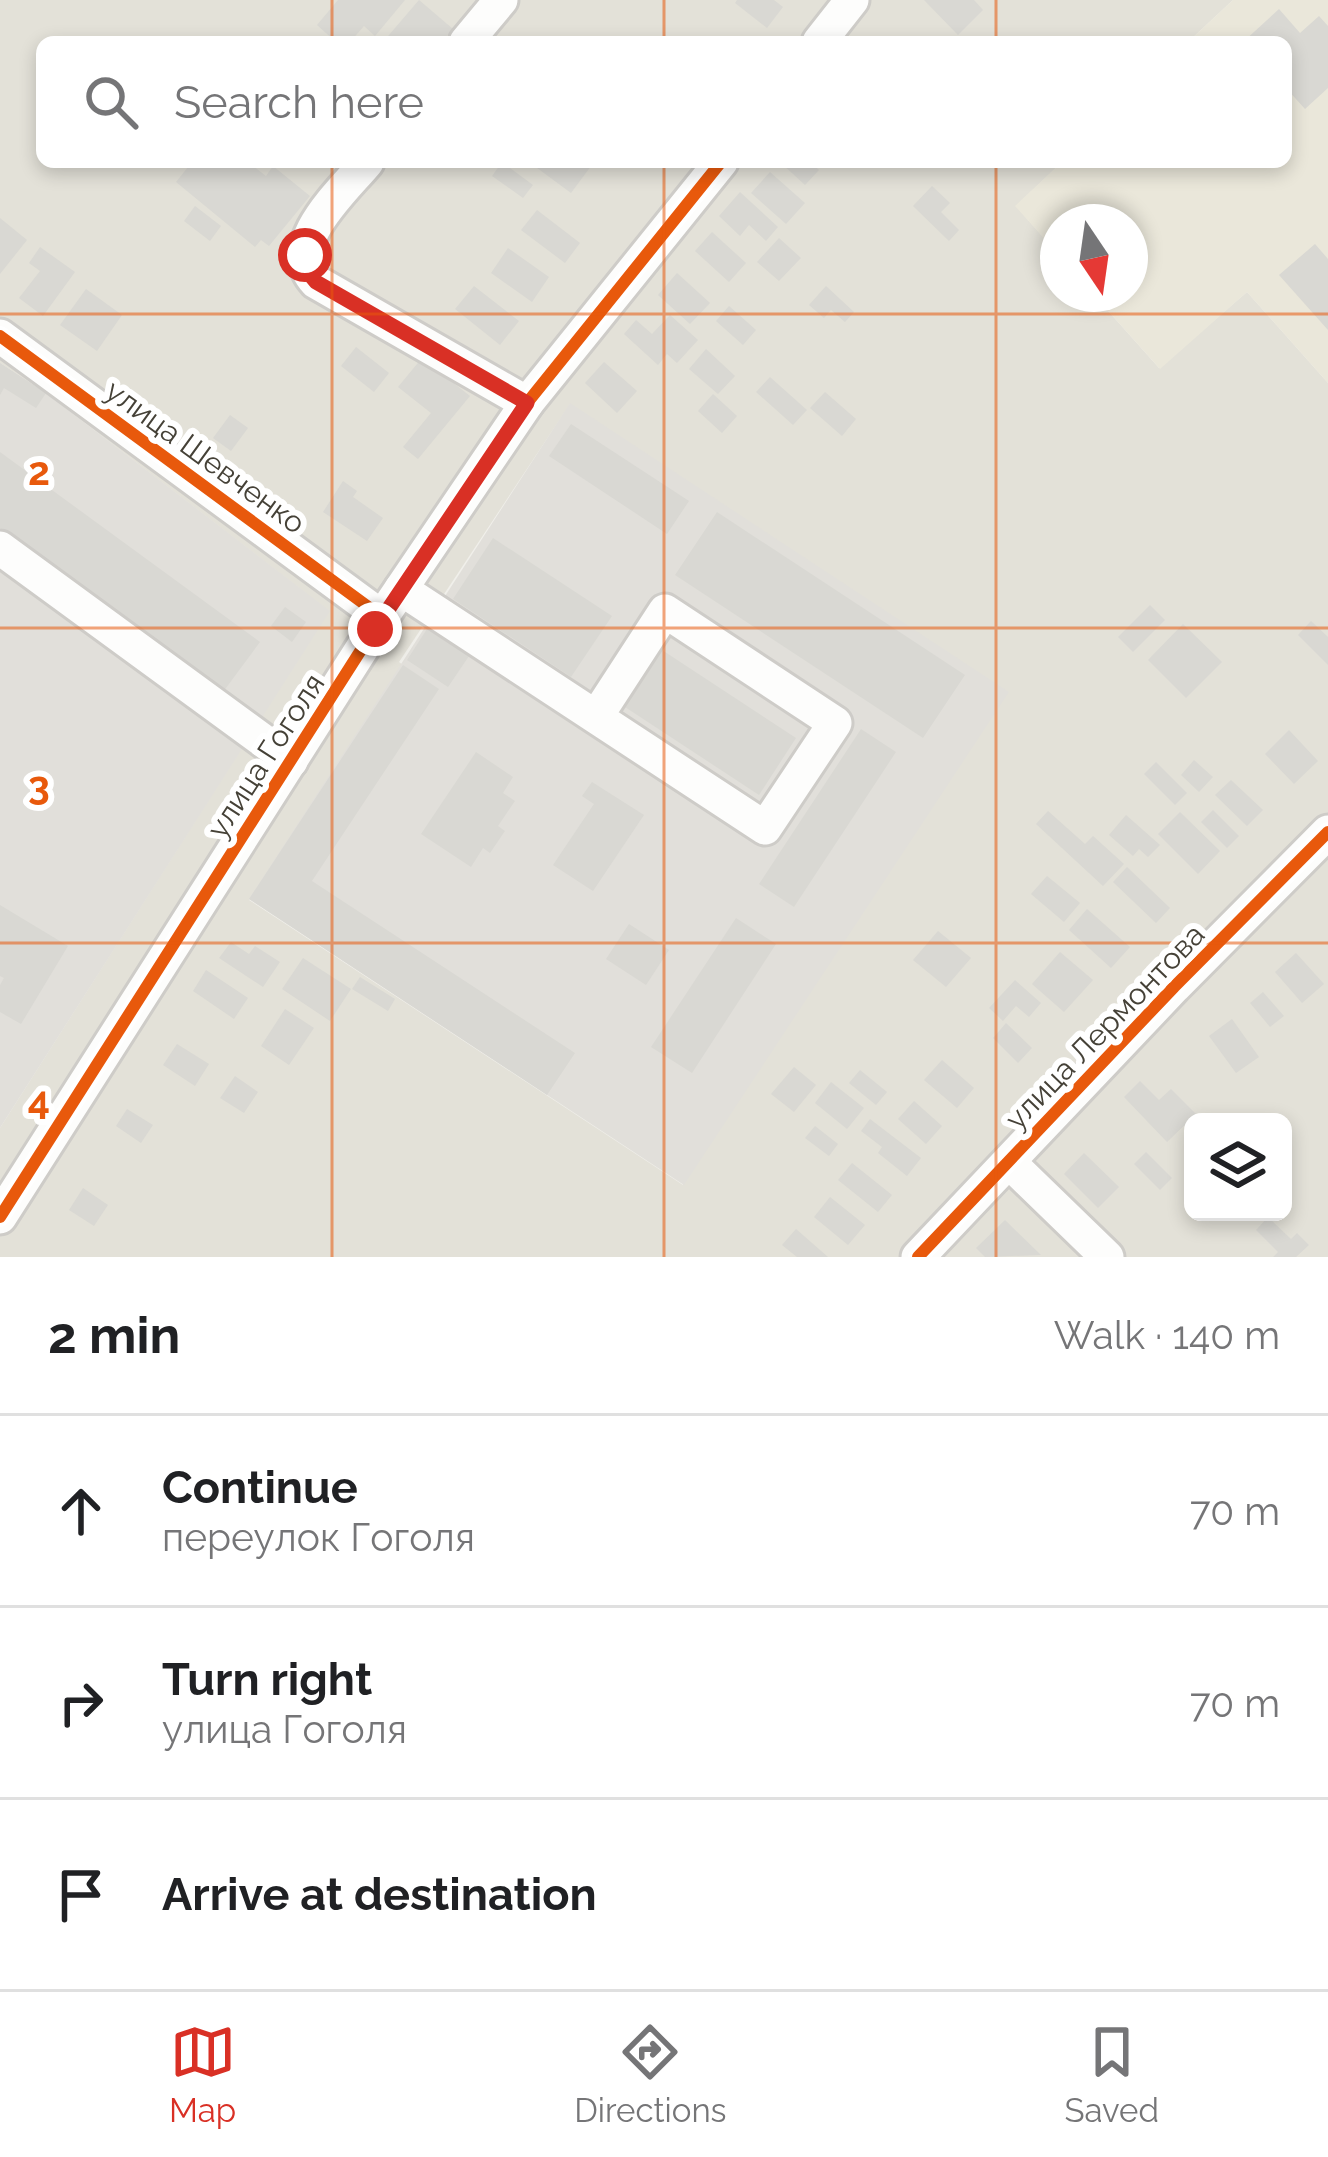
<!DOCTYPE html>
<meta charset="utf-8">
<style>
:root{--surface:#fff;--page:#f6f6f6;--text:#202124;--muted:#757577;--line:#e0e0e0;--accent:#d93025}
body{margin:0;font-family:Raleway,sans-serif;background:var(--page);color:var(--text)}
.controls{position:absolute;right:36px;bottom:36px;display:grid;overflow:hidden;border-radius:18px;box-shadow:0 6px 18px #0003}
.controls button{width:108px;height:108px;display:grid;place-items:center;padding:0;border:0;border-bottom:3px solid var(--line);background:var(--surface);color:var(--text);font:60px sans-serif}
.compass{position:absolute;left:1040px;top:204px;width:108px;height:108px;border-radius:50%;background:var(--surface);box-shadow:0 6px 18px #0003;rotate:167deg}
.stop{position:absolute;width:36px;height:36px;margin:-27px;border:9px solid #d93025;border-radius:50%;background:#fff}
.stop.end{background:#d93025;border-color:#fff;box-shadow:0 3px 12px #0008}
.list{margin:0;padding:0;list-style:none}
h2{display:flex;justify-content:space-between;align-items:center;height:156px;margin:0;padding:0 48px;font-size:51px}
h2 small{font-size:39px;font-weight:400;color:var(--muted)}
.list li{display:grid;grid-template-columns:78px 1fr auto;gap:36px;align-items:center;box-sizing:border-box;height:192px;padding:0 48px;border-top:3px solid var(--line)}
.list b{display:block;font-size:45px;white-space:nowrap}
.list p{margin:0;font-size:39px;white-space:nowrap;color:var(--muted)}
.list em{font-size:39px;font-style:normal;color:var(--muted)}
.icon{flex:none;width:66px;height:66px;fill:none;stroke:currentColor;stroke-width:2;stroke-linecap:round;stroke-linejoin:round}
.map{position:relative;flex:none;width:1328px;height:1257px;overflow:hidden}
.search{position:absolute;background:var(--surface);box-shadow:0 6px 18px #0003;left:36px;right:36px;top:36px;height:132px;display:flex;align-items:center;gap:30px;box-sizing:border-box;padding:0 42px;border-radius:18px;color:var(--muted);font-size:45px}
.sheet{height:732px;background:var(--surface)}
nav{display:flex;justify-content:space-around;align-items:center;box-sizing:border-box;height:168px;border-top:3px solid var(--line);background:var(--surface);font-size:33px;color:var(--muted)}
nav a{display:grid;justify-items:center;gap:6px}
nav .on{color:var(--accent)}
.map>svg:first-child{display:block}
.residential{fill:#e3e1d8;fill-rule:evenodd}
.industrial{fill:#e1dfda}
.education{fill:#eae7da}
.building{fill:#d9d8d3}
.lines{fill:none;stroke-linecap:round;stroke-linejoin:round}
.minor-casing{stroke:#ceccc8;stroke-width:39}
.minor{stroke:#fdfdfc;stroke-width:33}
.cycleway-casing{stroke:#fff;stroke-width:20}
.cycleway{stroke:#e8590c;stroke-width:12}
.route{stroke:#d93025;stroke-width:15}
.grid{fill:none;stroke:#e8590c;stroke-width:3;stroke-opacity:0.55}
.labels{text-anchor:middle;stroke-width:12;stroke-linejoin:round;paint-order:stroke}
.street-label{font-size:30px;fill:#454137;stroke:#fff}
.grid-label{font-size:39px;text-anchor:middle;font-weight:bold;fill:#e8590c;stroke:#fff;stroke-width:12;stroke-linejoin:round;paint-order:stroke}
</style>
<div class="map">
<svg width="1328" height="1257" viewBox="0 0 1328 1257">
<rect width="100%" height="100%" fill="#f0efea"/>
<path class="residential" d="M0 0H1233L1188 42H42V162H1062L1016 206 1058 254V294H1093L1159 368 1247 292 1328 383V1257H0V1128L329 611 46 393 0 363ZM570 404 683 1185 249 900 403 665 399 662 407 650ZM1193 1122H1283V1212H1193Z"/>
<g class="industrial">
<polygon points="0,363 46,393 330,611 0,1128"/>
<polygon points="570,403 1009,692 684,1185 249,899"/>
</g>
<polygon class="education" points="1233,0 1328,0 1328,383 1247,292 1160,369 1093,294 1130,294 1130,222 1058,222 1058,254 1015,206 1062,162 1286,162 1286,42 1188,42"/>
<g class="building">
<polygon points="338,0 405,0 375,36 364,26 350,42 336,42 317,25"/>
<polygon points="419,0 453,29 441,42 383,42"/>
<polygon points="737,0 774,0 783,7 767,28 735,3"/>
<polygon points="924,0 974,0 983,10 958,35"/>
<polygon points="1279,9 1300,33 1319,16 1328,26 1328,88 1305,109 1286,88 1286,42 1243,42"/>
<polygon points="192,162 248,162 266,176 273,166 310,196 269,246 261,240 255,247 176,182"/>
<polygon points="502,162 533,185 523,198 492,176"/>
<polygon points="529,162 594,162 571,193"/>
<polygon points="780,162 810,162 819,170 805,185"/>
<polygon points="770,172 805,203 786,224 751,193"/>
<polygon points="932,186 950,203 941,212 959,230 949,241 913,206"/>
<polygon points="740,192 778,227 766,241 749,225 740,236 719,216"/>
<polygon points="195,206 221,226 210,241 184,221"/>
<polygon points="537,210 580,243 565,263 521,230"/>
<polygon points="0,218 27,240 0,274"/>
<polygon points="712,232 746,263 729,282 695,251"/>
<polygon points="779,238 801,258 779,281 757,262"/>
<polygon points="1315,244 1328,259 1328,330 1279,275"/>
<polygon points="40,247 75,272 43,316 19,298 40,271 29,263"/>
<polygon points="508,248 549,277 532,302 491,273"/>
<polygon points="677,273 710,303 690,324 658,295"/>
<polygon points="474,286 519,321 500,345 455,309"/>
<polygon points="826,286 854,312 845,322 831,310 824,318 809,305"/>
<polygon points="86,289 122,315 97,351 60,325"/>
<polygon points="729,306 756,330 743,345 716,321"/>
<polygon points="670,315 698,340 677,363 667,354 658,365 624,334 636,320 652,334"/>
<polygon points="356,347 389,373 374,392 341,366"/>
<polygon points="706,349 735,376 718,394 689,369"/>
<polygon points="422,358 470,396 418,459 403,447 431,413 398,387"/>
<polygon points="604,362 637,391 617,413 585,383"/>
<polygon points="0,363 46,393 36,408 4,388 0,395"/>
<polygon points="770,377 807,410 793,425 756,392"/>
<polygon points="825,392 856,419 842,436 810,408"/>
<polygon points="713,394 737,416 722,433 698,411"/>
<polygon points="230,415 248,428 231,451 213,438"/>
<polygon points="571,424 689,501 667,534 549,456"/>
<polygon points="0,452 260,642 223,692 0,528"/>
<polygon points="343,481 357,491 353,497 383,518 367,541 323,512"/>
<polygon points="717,512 965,675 923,738 675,575"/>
<polygon points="493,538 612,616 571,677 453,599"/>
<polygon points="1150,605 1165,620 1133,652 1118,637"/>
<polygon points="285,607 306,622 292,642 271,626"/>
<polygon points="1311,621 1328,637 1328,665 1298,635"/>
<polygon points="1183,624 1222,662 1186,698 1148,660"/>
<polygon points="427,629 469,656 448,687 407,660"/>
<polygon points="662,650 796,738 759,795 625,707"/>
<polygon points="403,665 439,689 312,881 575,1053 547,1095 249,899"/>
<polygon points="861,729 896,752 794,907 759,884"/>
<polygon points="1289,730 1318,761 1294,784 1265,754"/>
<polygon points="476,752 513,777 503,793 515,801 498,826 505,831 490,853 483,848 471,867 421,834"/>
<polygon points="1194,760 1213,777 1199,792 1181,775"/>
<polygon points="1156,762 1187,793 1175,805 1144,774"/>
<polygon points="1231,780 1263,810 1247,826 1215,795"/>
<polygon points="592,782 644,815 593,891 553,865 594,804 582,796"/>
<polygon points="1213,810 1239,836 1227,848 1201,822"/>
<polygon points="1048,811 1085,844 1093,836 1124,864 1103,886 1036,824"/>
<polygon points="1180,812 1220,851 1198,874 1158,834"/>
<polygon points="1126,815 1160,845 1148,857 1139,849 1133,856 1109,835"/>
<polygon points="1127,867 1170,908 1156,923 1113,882"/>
<polygon points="1047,876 1080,903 1064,922 1031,894"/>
<polygon points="0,905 68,946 21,1024 0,1012 0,985 4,978 0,976"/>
<polygon points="1087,909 1130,947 1111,968 1069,930"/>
<polygon points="736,918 776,944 692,1073 651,1047"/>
<polygon points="629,924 669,950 646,985 606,959"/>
<polygon points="938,931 971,958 946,987 913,960"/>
<polygon points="231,942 249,954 255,946 280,962 263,987 219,958"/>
<polygon points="1060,952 1093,980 1064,1012 1032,984"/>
<polygon points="1296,953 1324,984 1302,1003 1275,972"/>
<polygon points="303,958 351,989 330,1021 282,989"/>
<polygon points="206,970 248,998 234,1019 193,991"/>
<polygon points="360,977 395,999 388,1011 352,989"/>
<polygon points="1015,980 1041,1003 1029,1017 1016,1006 1003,1021 989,1008"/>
<polygon points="1263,992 1284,1016 1270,1027 1250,1003"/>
<polygon points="285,1009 314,1028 289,1065 261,1046"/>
<polygon points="1232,1019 1259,1057 1236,1073 1209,1036"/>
<polygon points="1006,1023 1032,1048 1018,1063 993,1038"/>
<polygon points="177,1044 209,1064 195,1086 163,1065"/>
<polygon points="942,1060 974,1088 957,1108 924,1080"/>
<polygon points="794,1067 816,1085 794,1112 771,1094"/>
<polygon points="860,1070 887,1092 876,1105 849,1083"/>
<polygon points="235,1076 258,1092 244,1113 220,1098"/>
<polygon points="1140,1081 1159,1100 1171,1089 1196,1114 1167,1142 1124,1097"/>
<polygon points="831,1082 864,1108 847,1129 815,1103"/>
<polygon points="914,1101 942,1126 926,1144 898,1119"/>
<polygon points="127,1109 153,1125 141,1143 116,1126"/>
<polygon points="870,1119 921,1158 907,1176 878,1153 882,1147 861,1131"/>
<polygon points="815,1126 838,1144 829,1156 805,1138"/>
<polygon points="1146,1152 1172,1178 1160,1190 1134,1164"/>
<polygon points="1084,1153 1119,1187 1098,1208 1064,1174"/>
<polygon points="852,1163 892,1195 878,1212 838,1180"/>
<polygon points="83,1188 108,1205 94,1226 69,1210"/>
<polygon points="830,1197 865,1225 848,1245 814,1217"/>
<polygon points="1268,1217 1291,1239 1297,1233 1309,1245 1296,1257 1273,1257 1278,1252 1256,1230"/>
<polygon points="1005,1220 1041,1255 985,1257 976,1248"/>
<polygon points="796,1229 828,1257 797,1257 782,1245"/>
</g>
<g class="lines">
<defs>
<g id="minor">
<polyline points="466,42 501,0"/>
<polyline points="819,42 852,0"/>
<path d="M367 162C344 190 281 245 316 282L527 403"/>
<polyline points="0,336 382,617"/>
<polyline points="0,548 291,761"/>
<polyline points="401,589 765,828 835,723 665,611 596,717"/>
<polyline points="1009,1162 1107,1257"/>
<polyline points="0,1217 382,617 527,403 721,162"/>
<polyline points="918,1257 1174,987 1328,832"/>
</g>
</defs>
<use href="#minor" class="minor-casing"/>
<use href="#minor" class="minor"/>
<defs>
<g id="cycleway">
<polyline points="0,336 382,617"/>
<polyline points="0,1217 382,617 527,403 721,162"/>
<polyline points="918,1257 1174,987 1328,832"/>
</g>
</defs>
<use href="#cycleway" class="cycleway-casing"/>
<use href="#cycleway" class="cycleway"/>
</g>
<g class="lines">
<polyline class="route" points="305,255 307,271 316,282 527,403 375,629"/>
</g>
<path class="grid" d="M332 0V42M664 0V42M996 0V42M332 162V1257M664 162V1257M996 162V1257M0 314H1328M0 628H1328M0 943H1328"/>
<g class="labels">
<g class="street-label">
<text transform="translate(205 457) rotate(36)" y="10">улица Шевченко</text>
<text transform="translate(266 756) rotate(-57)" y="10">улица Гоголя</text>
<text transform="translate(1105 1027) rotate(-46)" y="10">улица Лермонтова</text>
</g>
</g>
<g class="grid-label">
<text x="39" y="485">2</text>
<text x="39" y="799">3</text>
<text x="39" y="1114">4</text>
</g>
</svg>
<div class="controls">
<button><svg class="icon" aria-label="layers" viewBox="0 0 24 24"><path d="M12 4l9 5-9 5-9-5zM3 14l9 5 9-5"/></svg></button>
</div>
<svg class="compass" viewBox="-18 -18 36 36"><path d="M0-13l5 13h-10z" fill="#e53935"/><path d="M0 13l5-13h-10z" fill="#757577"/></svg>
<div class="stop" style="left:305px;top:255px"></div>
<div class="stop end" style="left:375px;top:629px"></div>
<div class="search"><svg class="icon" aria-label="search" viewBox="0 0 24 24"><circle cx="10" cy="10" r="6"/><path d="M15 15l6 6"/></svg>Search here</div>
</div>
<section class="sheet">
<h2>2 min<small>Walk · 140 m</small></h2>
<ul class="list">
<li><svg class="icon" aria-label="ahead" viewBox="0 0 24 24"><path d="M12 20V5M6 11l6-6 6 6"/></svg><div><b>Continue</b><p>переулок Гоголя</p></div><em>70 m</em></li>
<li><svg class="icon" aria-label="right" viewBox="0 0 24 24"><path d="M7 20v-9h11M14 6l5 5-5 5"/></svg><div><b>Turn right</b><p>улица Гоголя</p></div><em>70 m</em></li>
<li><svg class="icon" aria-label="arrive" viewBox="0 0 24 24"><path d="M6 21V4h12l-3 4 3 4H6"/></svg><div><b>Arrive at destination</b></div></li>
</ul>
</section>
<nav>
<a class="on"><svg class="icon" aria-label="map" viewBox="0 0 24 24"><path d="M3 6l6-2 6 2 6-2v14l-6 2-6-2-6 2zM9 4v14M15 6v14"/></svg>Map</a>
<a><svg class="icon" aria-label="directions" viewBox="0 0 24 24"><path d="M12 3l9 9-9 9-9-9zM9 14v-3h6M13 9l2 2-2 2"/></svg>Directions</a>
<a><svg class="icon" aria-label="saved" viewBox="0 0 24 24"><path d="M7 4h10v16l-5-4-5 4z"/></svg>Saved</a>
</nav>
